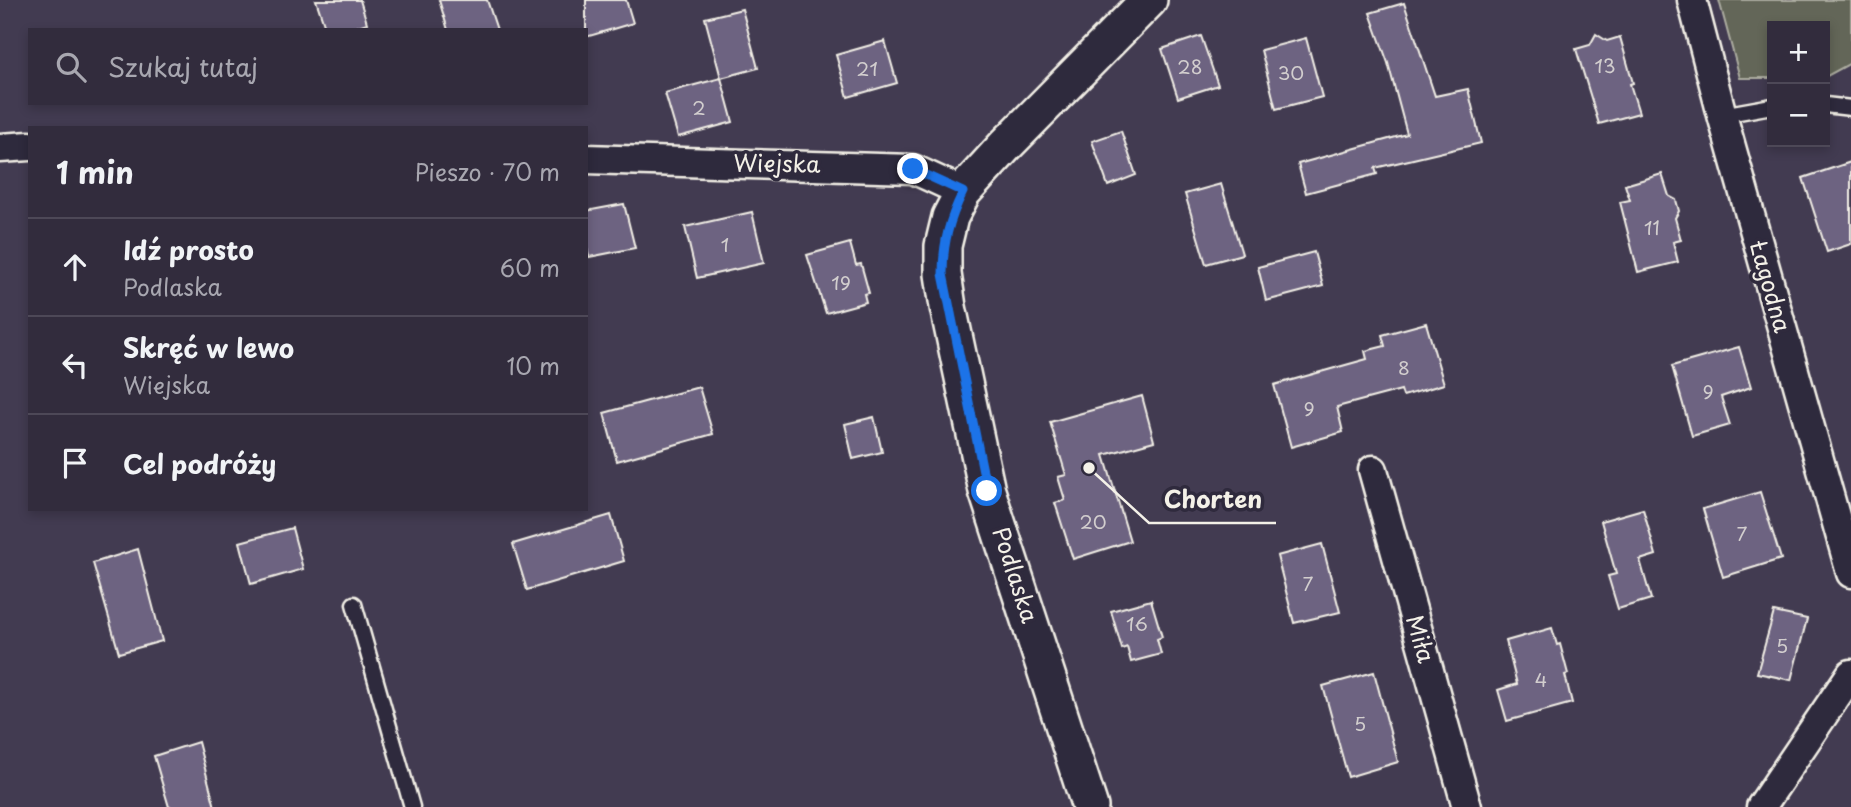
<!DOCTYPE html>
<html lang="pl">
<meta charset="utf-8">
<style>
:root{--surface:#322c3d;--page:#3d3848;--text:#f1f3f6;--muted:#a8a7b0;--line:#4d4857}
body{margin:0;font-family:"Playpen Sans",sans-serif;background:var(--page);color:var(--text)}
.controls{position:absolute;right:21px;top:21px;display:grid;overflow:hidden;border-radius:0px;box-shadow:0 4px 10px #0003}
.controls button{width:63px;height:63px;display:grid;place-items:center;padding:0;border:0;border-bottom:2px solid var(--line);background:var(--surface);color:var(--text);font:35px sans-serif}
.stop{position:absolute;width:21px;height:21px;margin:-16px;border:5px solid #1a73e8;border-radius:50%;background:#fff}
.stop.end{background:#1a73e8;border-color:#fff;box-shadow:0 2px 7px #0008}
.list{margin:0;padding:0;list-style:none}
h2{display:flex;justify-content:space-between;align-items:center;height:91px;margin:0;padding:0 28px;font-size:30px}
h2 small{font-size:23px;font-weight:400;color:var(--muted)}
.list li{display:grid;grid-template-columns:46px 1fr auto;gap:21px;align-items:center;box-sizing:border-box;height:98px;padding:0 28px;border-top:2px solid var(--line)}
.list b{display:block;font-size:26px;white-space:nowrap}
.list p{margin:0;font-size:23px;white-space:nowrap;color:var(--muted)}
.list em{font-size:23px;font-style:normal;color:var(--muted)}
.icon{flex:none;width:38px;height:38px;fill:none;stroke:currentColor;stroke-width:2;stroke-linecap:round;stroke-linejoin:round}
.map{position:relative;flex:none;width:1851px;height:807px;overflow:hidden}
.search{position:absolute;background:var(--surface);box-shadow:0 4px 10px #0003;left:28px;top:28px;width:560px;height:77px;display:flex;align-items:center;gap:18px;box-sizing:border-box;padding:0 24px;border-radius:0px;color:var(--muted);font-size:26px}
.panel{position:absolute;background:var(--surface);box-shadow:0 4px 10px #0003;left:28px;top:126px;width:560px;height:385px;border-radius:0px}
.map>svg:first-child{display:block}
.green{fill:#636659;stroke:#acaca0;stroke-width:2}
.building{fill:#6d6381;stroke:#f4f1e8;stroke-width:2}
.lines{fill:none;stroke-linecap:round;stroke-linejoin:round}
.service-casing{stroke:#f4f1e8;stroke-width:19}
.minor-casing{stroke:#f4f1e8;stroke-width:33}
.tertiary-casing{stroke:#f4f1e8;stroke-width:40}
.service{stroke:#2f2a3d;stroke-width:14}
.minor{stroke:#2f2a3d;stroke-width:28}
.tertiary{stroke:#2f2a3d;stroke-width:35}
.route{stroke:#1a73e8;stroke-width:9}
.labels{text-anchor:middle;stroke-width:7;stroke-linejoin:round;paint-order:stroke}
.number-label{font-size:19px;fill:#d2cece}
.street-label{font-size:23px;fill:#f4f1e8;stroke:#2f2a3d}
.leader{fill:none;stroke:#f4f1e8;stroke-width:2.5}
.callout-dot{fill:#f4f1e8;stroke:#2f2a3d;stroke-width:2.5}
.callout-label{font-size:24px;text-anchor:middle;font-weight:bold;fill:#f4f1e8;stroke:#2f2a3d;stroke-width:7;stroke-linejoin:round;paint-order:stroke}
</style>
<div class="map">
<svg width="1851" height="807" viewBox="0 0 1851 807">
<rect width="100%" height="100%" fill="#423b51"/>
<filter id="ink" filterUnits="userSpaceOnUse"><feTurbulence type="fractalNoise" baseFrequency=".0143" numOctaves="2"/><feDisplacementMap in="SourceGraphic" scale="14" xChannelSelector="R" yChannelSelector="G"/><feConvolveMatrix kernelMatrix="1 2 1 2 8 2 1 2 1" color-interpolation-filters="sRGB"/></filter>
<g filter="url(#ink)">
<polygon class="green" points="1719,0 1851,0 1851,63 1825,77 1825,26 1772,26 1772,78 1740,78"/>
<g class="building">
<polygon points="316,0 360,0 367,23 347,30 326,30"/>
<polygon points="439,0 487,0 497,30 448,30"/>
<polygon points="586,0 626,0 633,23 586,37"/>
<polygon points="1404,3 1435,96 1468,89 1481,143 1375,168 1377,174 1306,193 1298,164 1407,134 1388,63 1370,13"/>
<polygon points="742,9 758,68 721,78 705,18"/>
<polygon points="1596,34 1607,41 1620,37 1633,83 1630,84 1639,113 1599,124 1576,49 1590,45"/>
<polygon points="1201,36 1218,85 1178,98 1162,49"/>
<polygon points="1306,38 1322,97 1276,109 1261,50"/>
<polygon points="885,41 897,83 848,97 836,55"/>
<polygon points="721,78 733,122 678,137 665,93"/>
<polygon points="1121,131 1136,175 1108,186 1092,141"/>
<polygon points="1851,162 1851,244 1827,252 1803,178"/>
<polygon points="1662,174 1669,196 1676,200 1679,211 1675,218 1681,240 1673,242 1678,262 1638,272 1620,202 1630,200 1625,185"/>
<polygon points="1221,184 1242,254 1206,264 1185,194"/>
<polygon points="624,204 635,248 589,257 586,243 586,211"/>
<polygon points="752,212 764,263 697,278 685,227"/>
<polygon points="850,243 856,265 861,264 869,293 864,294 866,302 826,313 807,255"/>
<polygon points="1314,252 1323,286 1266,301 1258,267"/>
<polygon points="1426,323 1444,384 1403,396 1401,390 1337,407 1343,432 1291,447 1274,385 1367,359 1365,351 1385,346 1382,335"/>
<polygon points="1739,347 1751,387 1721,397 1730,425 1692,436 1672,366"/>
<polygon points="699,387 713,434 617,461 604,413"/>
<polygon points="1142,396 1154,441 1104,455 1130,541 1073,559 1055,503 1065,500 1058,477 1066,475 1050,422"/>
<polygon points="874,417 882,452 853,459 845,424"/>
<polygon points="1760,492 1781,559 1723,577 1703,509"/>
<polygon points="1643,509 1656,555 1640,560 1651,599 1618,609 1608,576 1616,574 1601,521"/>
<polygon points="611,515 624,561 527,590 513,544"/>
<polygon points="292,528 303,569 251,584 240,542"/>
<polygon points="1322,544 1340,612 1294,623 1277,556"/>
<polygon points="138,549 162,641 119,653 93,563"/>
<polygon points="1151,600 1162,637 1157,639 1161,654 1131,662 1127,647 1122,649 1111,611"/>
<polygon points="1774,612 1807,619 1791,680 1757,673"/>
<polygon points="1552,628 1557,645 1560,644 1568,674 1565,675 1572,703 1507,721 1498,690 1517,684 1506,641"/>
<polygon points="1374,672 1398,762 1348,777 1323,686"/>
<polygon points="198,742 215,807 169,807 154,756"/>
</g>
<g class="lines">
<defs>
<g id="service">
<polyline points="1825,105 1851,108"/>
<polyline points="1722,115 1772,106"/>
<polyline points="354,604 412,807"/>
</g>
<g id="minor">
<polyline points="1692,0 1722,115 1851,573"/>
<polyline points="0,148 30,146"/>
<polyline points="586,159 913,169 963,192"/>
<polyline points="1373,470 1467,807"/>
<polyline points="1761,807 1851,674"/>
</g>
<polyline id="tertiary" points="1090,807 987,491 948,307 943,274 943,246 950,217 963,192 1005,146 1149,0"/>
</defs>
<use href="#service" class="service-casing"/>
<use href="#minor" class="minor-casing"/>
<use href="#tertiary" class="tertiary-casing"/>
<use href="#service" class="service"/>
<use href="#minor" class="minor"/>
<use href="#tertiary" class="tertiary"/>
</g>
</g>
<g class="lines" filter="url(#ink)">
<path class="route" d="M913 169 963 192C949 220 943 243 943 274L987 491"/>
</g>
<g class="labels">
<g class="number-label">
<text x="1605" y="73">13</text>
<text x="1190" y="74">28</text>
<text x="867" y="76">21</text>
<text x="1291" y="80">30</text>
<text x="699" y="115">2</text>
<text x="1652" y="235">11</text>
<text x="725" y="252">1</text>
<text x="841" y="290">19</text>
<text x="1404" y="375">8</text>
<text x="1708" y="399">9</text>
<text x="1309" y="416">9</text>
<text x="1093" y="529">20</text>
<text x="1742" y="541">7</text>
<text x="1308" y="591">7</text>
<text x="1137" y="631">16</text>
<text x="1782" y="653">5</text>
<text x="1541" y="687">4</text>
<text x="1360" y="731">5</text>
</g>
<g class="street-label">
<text transform="translate(777 164) rotate(1)" y="8">Wiejska</text>
<text transform="translate(1770 287) rotate(74)" y="8">Łagodna</text>
<text transform="translate(1015 575) rotate(72)" y="8">Podlaska</text>
<text transform="translate(1420 639) rotate(74)" y="8">Miła</text>
</g>
</g>
<path class="leader" d="M1089 468L1149 523H1276"/>
<circle class="callout-dot" cx="1089" cy="468" r="7"/>
<g class="callout-label">
<text x="1213" y="508">Chorten</text>
</g>
</svg>
<div class="controls">
<button>+</button>
<button>−</button>
</div>
<div class="stop" style="left:987px;top:491px"></div>
<div class="stop end" style="left:913px;top:169px"></div>
<div class="search"><svg class="icon" aria-label="search" viewBox="0 0 24 24"><circle cx="10" cy="10" r="6"/><path d="M15 15l6 6"/></svg>Szukaj tutaj</div>
<section class="panel">
<h2>1 min<small>Pieszo · 70 m</small></h2>
<ul class="list">
<li><svg class="icon" aria-label="ahead" viewBox="0 0 24 24"><path d="M12 20V5M6 11l6-6 6 6"/></svg><div><b>Idź prosto</b><p>Podlaska</p></div><em>60 m</em></li>
<li><svg class="icon" aria-label="left" viewBox="0 0 24 24"><path d="M17 20v-9H6M10 6l-5 5 5 5"/></svg><div><b>Skręć w lewo</b><p>Wiejska</p></div><em>10 m</em></li>
<li><svg class="icon" aria-label="arrive" viewBox="0 0 24 24"><path d="M6 21V4h12l-3 4 3 4H6"/></svg><div><b>Cel podróży</b></div></li>
</ul>
</section>
</div>
